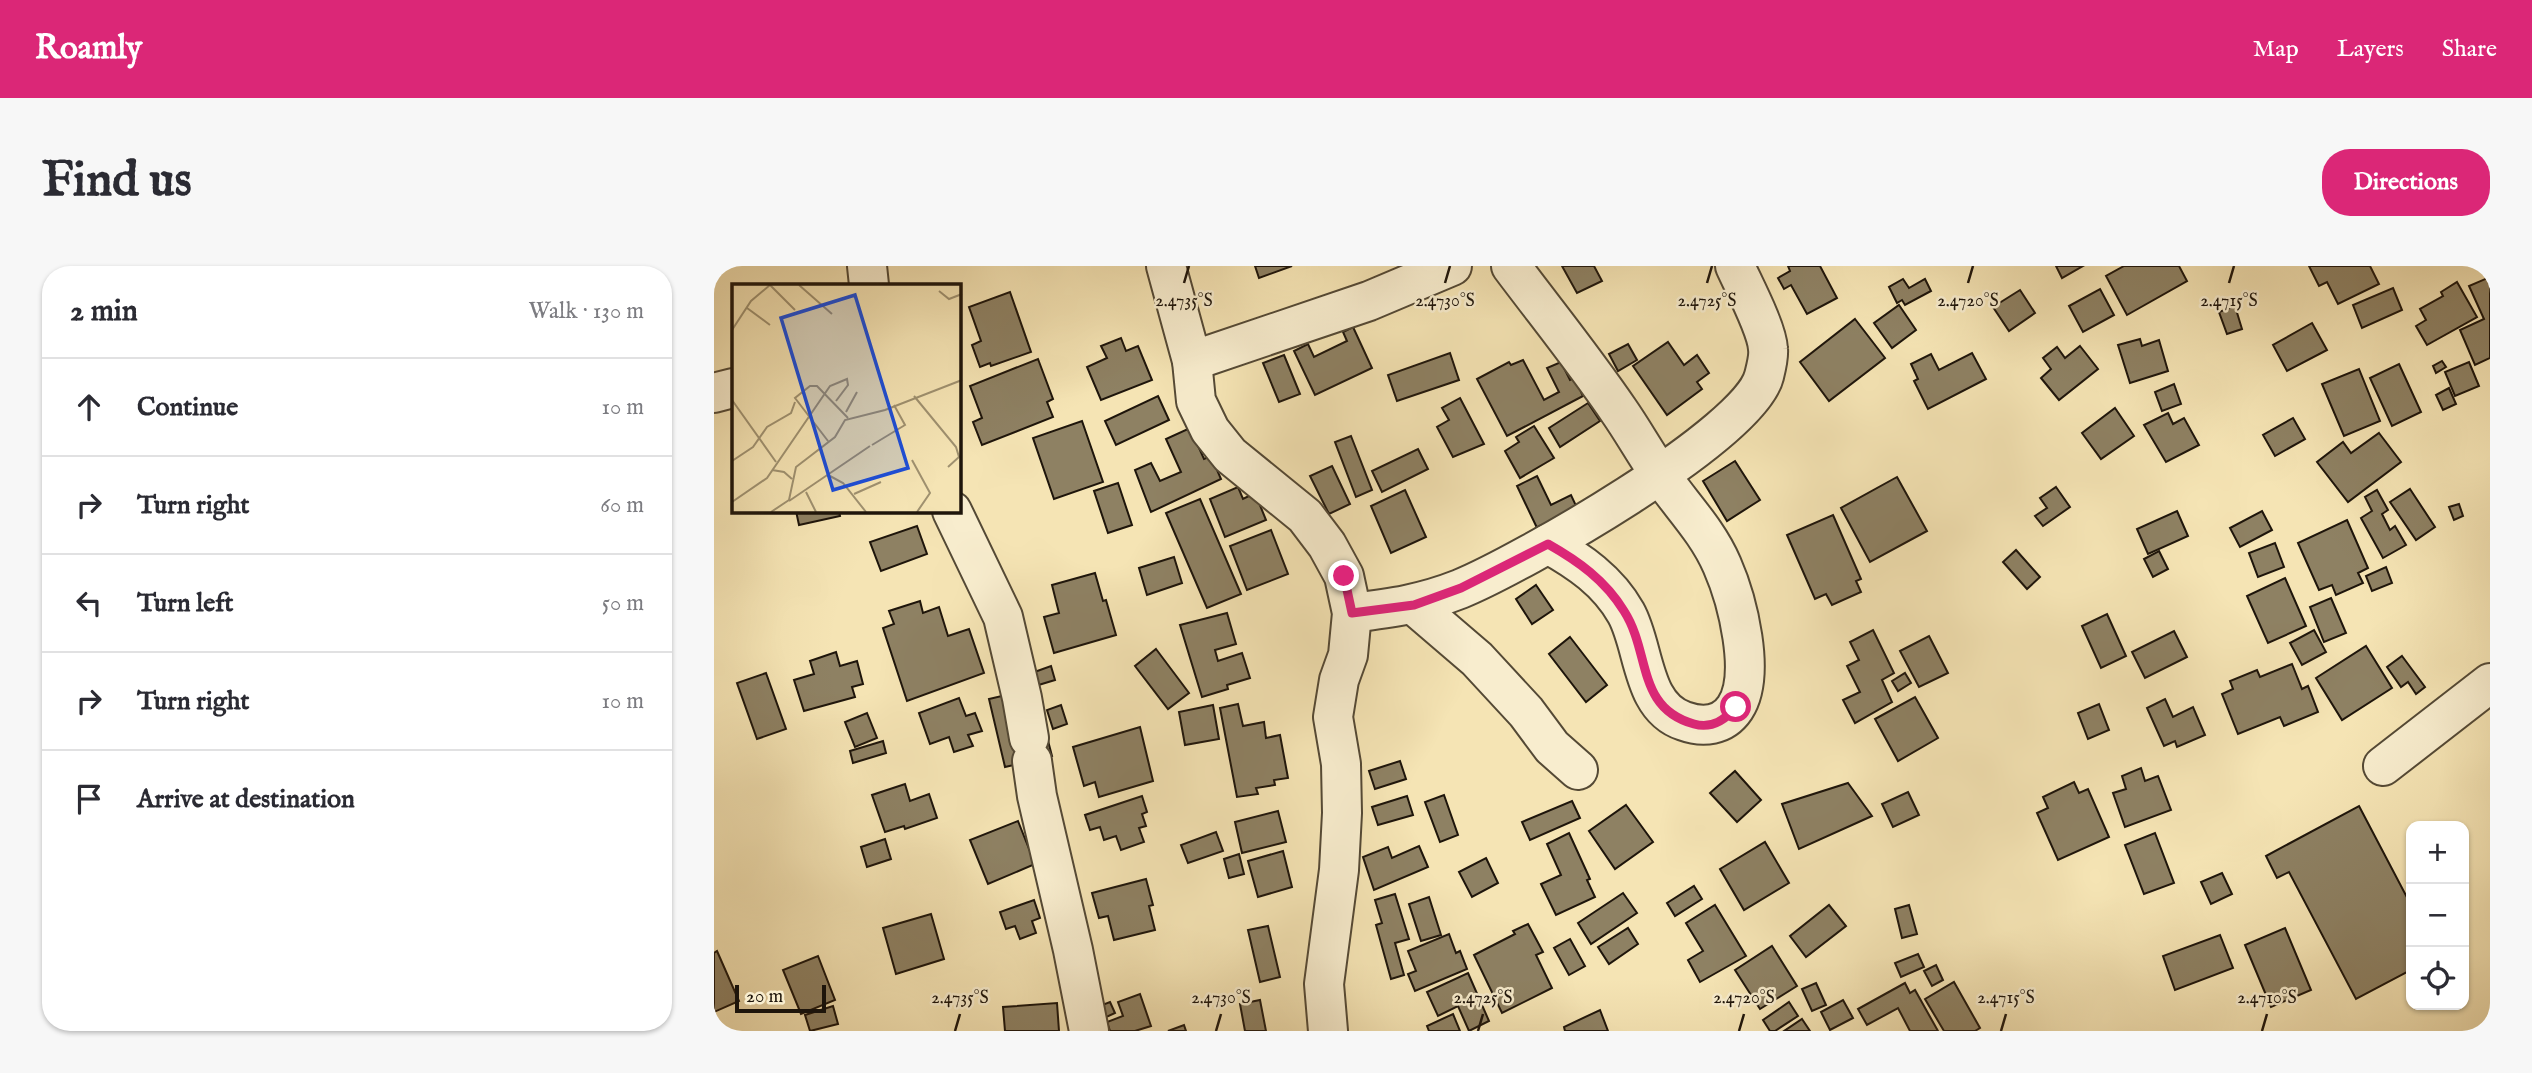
<!DOCTYPE html>
<meta charset="utf-8">
<style>
:root{--surface:#fff;--page:#f7f7f7;--text:#2b2b33;--muted:#7c7c81;--line:#e1e1e2;--accent:#db2777}
body{margin:0;font-family:"IM FELL English",serif;background:var(--page);color:var(--text)}
.controls{position:absolute;right:21px;bottom:21px;display:grid;overflow:hidden;border-radius:14px;box-shadow:0 2px 5px #0004}
.controls button{width:63px;height:63px;display:grid;place-items:center;padding:0;border:0;border-bottom:2px solid var(--line);background:var(--surface);color:var(--text);font:35px sans-serif}
.scale{position:absolute;left:21px;bottom:18px;width:91px;box-sizing:border-box;padding-left:7px;border:4px solid #1e150b;border-top:0;font-size:19px;line-height:24px;white-space:nowrap;color:#1e150b;-webkit-text-stroke:5px #f8edce;paint-order:stroke}
.stop{position:absolute;width:21px;height:21px;margin:-16px;border:5px solid #db2777;border-radius:50%;background:#fff}
.stop.end{background:#db2777;border-color:#fff;box-shadow:0 2px 7px #0008}
.list{margin:0;padding:0;list-style:none}
h2{display:flex;justify-content:space-between;align-items:center;height:91px;margin:0;padding:0 28px;font-size:30px}
h2 small{font-size:23px;font-weight:400;color:var(--muted)}
.list li{display:grid;grid-template-columns:46px 1fr auto;gap:21px;align-items:center;box-sizing:border-box;height:98px;padding:0 28px;border-top:2px solid var(--line)}
.list b{display:block;font-size:26px;white-space:nowrap}
.list em{font-size:23px;font-style:normal;color:var(--muted)}
.icon{flex:none;width:38px;height:38px;fill:none;stroke:currentColor;stroke-width:2;stroke-linecap:round;stroke-linejoin:round}
.map{position:relative;flex:none;width:1776px;height:765px;overflow:hidden;border-radius:28px}
header{display:flex;align-items:center;gap:42px;box-sizing:border-box;height:98px;padding:0 35px;background:var(--accent);color:#fff}
header strong{font-size:33px}
nav{display:flex;gap:38px;margin-inline-start:auto;font-size:24px}
.intro{display:flex;align-items:center;justify-content:space-between;box-sizing:border-box;height:168px;padding:0 42px}
h1{margin:0;font-size:49px}
.button{padding:18px 32px;border-radius:28px;background:var(--accent);color:#fff;font-size:24px;font-weight:700}
main{display:flex;gap:42px;padding:0 42px}
aside{flex:1;background:var(--surface);border-radius:28px;box-shadow:0 2px 5px #0004}
.map>svg:first-child{display:block}
.building{fill:#8e8163;stroke:#1e150b;stroke-width:2}
.lines{fill:none;stroke-linecap:round;stroke-linejoin:round}
.minor-casing{stroke:#544935;stroke-width:42}
.minor{stroke:#f8edce;stroke-width:38}
.route{stroke:#db2777;stroke-width:9}
.ticks{fill:none;stroke:#1e150b;stroke-width:2.5}
.inset-road{fill:none;stroke:#9f9170;stroke-width:2}
.view{fill:#1d4ed8;fill-opacity:0.15;stroke:#1d4ed8;stroke-width:3.5}
.inset-edge{fill:none;stroke:#1e150b;stroke-width:3.5}
.ticks-label{font-size:18px;text-anchor:middle;fill:#1e150b;stroke:#f8edce;stroke-width:5;stroke-linejoin:round;paint-order:stroke}
</style>
<header>
<strong>Roamly</strong>
<nav><a>Map</a><a>Layers</a><a>Share</a></nav>
</header>
<div class="intro"><h1>Find us</h1><a class="button">Directions</a></div>
<main>
<aside>
<h2>2 min<small>Walk · 130 m</small></h2>
<ul class="list">
<li><svg class="icon" aria-label="ahead" viewBox="0 0 24 24"><path d="M12 20V5M6 11l6-6 6 6"/></svg><div><b>Continue</b></div><em>10 m</em></li>
<li><svg class="icon" aria-label="right" viewBox="0 0 24 24"><path d="M7 20v-9h11M14 6l5 5-5 5"/></svg><div><b>Turn right</b></div><em>60 m</em></li>
<li><svg class="icon" aria-label="left" viewBox="0 0 24 24"><path d="M17 20v-9H6M10 6l-5 5 5 5"/></svg><div><b>Turn left</b></div><em>50 m</em></li>
<li><svg class="icon" aria-label="right" viewBox="0 0 24 24"><path d="M7 20v-9h11M14 6l5 5-5 5"/></svg><div><b>Turn right</b></div><em>10 m</em></li>
<li><svg class="icon" aria-label="arrive" viewBox="0 0 24 24"><path d="M6 21V4h12l-3 4 3 4H6"/></svg><div><b>Arrive at destination</b></div></li>
</ul>
</aside>
<div class="map">
<svg width="1776" height="765" viewBox="0 0 1776 765">
<rect width="100%" height="100%" fill="#f5e4b4"/>
<filter id="stains"><feTurbulence type="fractalNoise" baseFrequency=".00286" numOctaves="4"/><feColorMatrix values="0 0 0 0 .2 0 0 0 0 .09 0 0 0 0 .02 0 0 0 .5 -.17"/></filter>
<radialGradient id="worn" r=".72"><stop offset=".6" stop-color="#630" stop-opacity="0"/><stop offset="1" stop-color="#630" stop-opacity=".3"/></radialGradient>
<g class="building">
<polygon points="541,0 578,0 545,12"/>
<polygon points="848,0 880,0 888,15 863,27"/>
<polygon points="1074,0 1106,0 1123,32 1093,48 1077,19 1070,23 1064,12 1076,5"/>
<polygon points="1342,0 1369,0 1348,12"/>
<polygon points="1410,0 1465,0 1473,15 1413,49 1392,10"/>
<polygon points="1595,0 1656,0 1665,18 1624,38 1613,16 1605,20"/>
<polygon points="1776,11 1776,92 1761,99 1746,64 1770,53 1755,20"/>
<polygon points="1189,13 1195,22 1211,13 1217,25 1191,39 1188,34 1183,37 1175,21"/>
<polygon points="1743,16 1763,51 1713,79 1702,60 1712,54 1706,43 1729,30 1727,26"/>
<polygon points="1679,22 1688,44 1648,62 1639,39"/>
<polygon points="1386,23 1400,49 1369,66 1355,40"/>
<polygon points="1306,24 1321,47 1295,65 1279,41"/>
<polygon points="296,26 317,86 277,100 276,97 266,101 258,79 267,75 255,41"/>
<polygon points="1185,39 1202,64 1178,82 1160,57"/>
<polygon points="1521,40 1528,63 1513,68 1505,46"/>
<polygon points="1141,53 1171,92 1115,135 1086,96"/>
<polygon points="1598,57 1613,84 1573,105 1559,79"/>
<polygon points="639,61 658,102 601,129 580,85 594,78 600,91 633,75 629,66"/>
<polygon points="407,72 412,85 424,80 438,114 387,134 373,101 393,92 387,80"/>
<polygon points="1426,73 1428,80 1445,74 1454,105 1416,117 1404,79"/>
<polygon points="954,76 970,99 983,89 995,107 983,116 988,123 953,149 919,100"/>
<polygon points="914,78 923,94 904,105 895,88"/>
<polygon points="1366,80 1384,103 1345,134 1327,112 1337,103 1329,92 1343,81 1351,92"/>
<polygon points="736,87 745,114 683,135 674,109"/>
<polygon points="1258,87 1272,113 1214,143 1200,115 1204,113 1197,98 1217,88 1225,104"/>
<polygon points="570,89 586,128 565,136 549,97"/>
<polygon points="324,93 339,133 333,136 339,151 268,179 259,156 268,152 256,120"/>
<polygon points="809,94 830,134 845,126 833,102 847,96 856,114 867,109 874,122 867,126 869,130 793,170 763,113 795,96 797,99"/>
<polygon points="1728,95 1732,101 1722,107 1719,100"/>
<polygon points="1755,96 1765,120 1741,130 1731,106"/>
<polygon points="1685,98 1707,146 1678,160 1656,112"/>
<polygon points="1645,103 1666,155 1630,170 1608,118"/>
<polygon points="1460,118 1467,138 1448,145 1441,126"/>
<polygon points="1735,122 1742,138 1729,144 1722,129"/>
<polygon points="444,130 455,154 402,179 391,155"/>
<polygon points="746,132 770,178 739,191 723,161 735,154 728,142"/>
<polygon points="874,137 886,155 846,181 835,162"/>
<polygon points="1401,142 1420,170 1387,193 1368,167"/>
<polygon points="1454,147 1459,158 1470,152 1485,179 1452,196 1430,159"/>
<polygon points="1579,152 1591,173 1561,190 1549,169"/>
<polygon points="368,155 389,216 340,233 319,172"/>
<polygon points="820,160 840,192 806,212 791,185 805,176 802,171"/>
<polygon points="476,162 490,193 497,190 507,213 437,246 421,204 437,197 446,215 467,206 452,173"/>
<polygon points="1665,167 1687,196 1634,236 1603,196 1629,176 1637,187"/>
<polygon points="637,170 658,224 642,231 621,176"/>
<polygon points="704,183 714,203 668,226 658,205"/>
<polygon points="1021,195 1046,234 1013,255 989,215"/>
<polygon points="618,200 636,238 615,248 596,210"/>
<polygon points="823,210 837,239 857,229 864,244 825,266 803,220"/>
<polygon points="1183,211 1213,265 1156,296 1127,242"/>
<polygon points="404,217 418,259 394,267 380,225"/>
<polygon points="524,221 529,233 541,227 552,254 511,271 496,233"/>
<polygon points="1342,221 1356,241 1329,260 1321,250 1333,242 1326,232"/>
<polygon points="1696,223 1721,261 1702,274 1676,236"/>
<polygon points="691,224 712,271 677,287 657,240"/>
<polygon points="1663,224 1674,244 1668,248 1676,264 1681,260 1692,279 1669,292 1647,252 1658,245 1651,231"/>
<polygon points="486,233 527,328 493,342 452,247"/>
<polygon points="1745,238 1749,250 1740,254 1735,241"/>
<polygon points="82,245 125,245 126,250 85,259"/>
<polygon points="1463,245 1474,270 1434,288 1423,263"/>
<polygon points="1548,245 1558,264 1526,281 1516,262"/>
<polygon points="1119,249 1147,313 1142,315 1147,326 1118,339 1112,328 1101,333 1073,269"/>
<polygon points="1633,254 1654,302 1644,307 1649,317 1622,329 1618,319 1605,324 1584,277"/>
<polygon points="203,260 213,288 167,305 156,276"/>
<polygon points="557,264 574,308 533,324 516,280"/>
<polygon points="1561,277 1570,301 1544,311 1535,287"/>
<polygon points="1302,284 1326,311 1313,323 1289,296"/>
<polygon points="1445,285 1454,303 1439,311 1430,293"/>
<polygon points="460,291 468,317 433,329 425,302"/>
<polygon points="1672,301 1678,317 1658,325 1652,310"/>
<polygon points="381,307 389,335 392,334 402,369 340,387 330,351 345,347 338,319"/>
<polygon points="1571,312 1592,360 1554,377 1533,330"/>
<polygon points="822,319 839,344 818,358 802,333"/>
<polygon points="1617,332 1632,367 1610,376 1596,341"/>
<polygon points="206,335 209,347 225,341 234,370 255,363 270,407 193,435 169,362 180,358 175,345"/>
<polygon points="513,347 522,378 501,384 504,395 528,387 536,412 513,419 514,423 488,431 466,359"/>
<polygon points="1393,348 1412,390 1387,402 1368,360"/>
<polygon points="1159,364 1180,407 1168,414 1178,436 1141,457 1129,434 1146,426 1133,400 1145,394 1136,376"/>
<polygon points="1600,364 1612,386 1588,399 1576,377"/>
<polygon points="1460,365 1473,391 1431,412 1418,386"/>
<polygon points="1215,370 1234,407 1205,421 1186,385"/>
<polygon points="856,371 893,419 872,436 835,388"/>
<polygon points="1652,380 1678,422 1628,454 1602,412"/>
<polygon points="442,383 475,427 454,443 421,400"/>
<polygon points="122,386 126,400 143,395 149,418 138,421 141,431 90,445 80,414 100,408 96,395"/>
<polygon points="1688,390 1711,421 1702,428 1694,416 1687,421 1673,401"/>
<polygon points="1578,398 1588,423 1594,420 1604,446 1570,460 1566,451 1524,468 1508,428 1519,423 1516,415 1543,404 1546,411"/>
<polygon points="337,400 341,414 318,421 315,408"/>
<polygon points="52,407 72,463 43,473 23,417"/>
<polygon points="1191,407 1197,417 1184,425 1178,415"/>
<polygon points="296,428 332,467 338,490 291,501 275,433"/>
<polygon points="1201,431 1224,472 1184,495 1161,453"/>
<polygon points="245,432 252,450 261,447 268,465 254,469 259,480 240,486 235,471 216,478 205,447"/>
<polygon points="1451,433 1459,451 1479,441 1491,469 1463,481 1461,475 1450,480 1433,442"/>
<polygon points="524,438 529,460 550,456 552,472 566,469 574,512 560,514 561,519 542,522 544,528 523,531 506,442"/>
<polygon points="1385,438 1395,464 1374,473 1364,447"/>
<polygon points="347,439 353,458 339,463 333,444"/>
<polygon points="499,439 505,473 471,479 465,446"/>
<polygon points="153,447 163,472 141,481 131,456"/>
<polygon points="426,461 439,515 385,531 381,516 370,520 359,481"/>
<polygon points="169,475 172,487 139,497 136,485"/>
<polygon points="686,495 692,513 661,523 655,505"/>
<polygon points="1427,502 1431,515 1444,510 1457,544 1411,561 1399,527 1412,523 1408,510"/>
<polygon points="1021,505 1047,534 1023,556 996,527"/>
<polygon points="1360,516 1365,527 1374,523 1395,571 1344,594 1323,547 1334,542 1329,531"/>
<polygon points="1134,517 1158,550 1085,583 1068,538"/>
<polygon points="191,518 196,535 215,528 223,552 191,563 190,560 171,566 158,529"/>
<polygon points="1194,526 1205,549 1179,561 1168,538"/>
<polygon points="730,529 744,569 726,576 711,536"/>
<polygon points="428,530 433,546 428,548 432,560 425,562 430,576 407,584 402,570 390,574 386,561 376,564 371,549"/>
<polygon points="693,530 699,549 664,559 658,541"/>
<polygon points="858,535 866,552 816,574 808,556"/>
<polygon points="912,539 939,576 901,603 875,565"/>
<polygon points="1645,540 1697,639 1697,704 1642,733 1575,606 1563,612 1552,590"/>
<polygon points="564,545 572,576 528,587 521,556"/>
<polygon points="304,555 321,598 274,618 256,574"/>
<polygon points="502,566 509,585 474,597 467,579"/>
<polygon points="855,567 876,613 873,614 881,631 842,649 827,618 847,609 833,578"/>
<polygon points="1441,567 1460,617 1430,628 1411,579"/>
<polygon points="171,573 177,593 153,601 147,581"/>
<polygon points="1051,576 1075,617 1030,644 1006,603"/>
<polygon points="705,580 714,601 660,624 649,591 674,581 678,592"/>
<polygon points="569,585 578,621 544,631 534,595"/>
<polygon points="525,588 530,608 515,612 510,593"/>
<polygon points="772,592 784,617 758,631 745,606"/>
<polygon points="1508,607 1518,628 1497,638 1487,616"/>
<polygon points="432,613 439,639 435,640 441,664 400,674 394,650 385,652 378,627"/>
<polygon points="980,620 988,633 961,650 953,637"/>
<polygon points="909,627 923,647 877,678 864,657"/>
<polygon points="681,628 695,673 681,677 690,709 677,713 662,659 668,657 661,634"/>
<polygon points="715,631 727,669 707,675 695,638"/>
<polygon points="320,634 326,652 318,655 322,667 306,673 301,660 292,663 286,646"/>
<polygon points="1001,639 1032,690 986,716 974,694 989,685 972,657"/>
<polygon points="1115,639 1132,660 1092,691 1076,670"/>
<polygon points="1195,639 1203,668 1188,672 1181,643"/>
<polygon points="217,648 230,693 182,708 169,662"/>
<polygon points="814,658 829,686 822,689 838,722 788,747 760,689 801,668 799,665"/>
<polygon points="554,660 566,711 546,716 534,664"/>
<polygon points="914,662 924,678 895,698 884,681"/>
<polygon points="1571,662 1597,724 1557,741 1531,679"/>
<polygon points="735,668 742,687 746,685 753,703 701,725 694,708 702,705 694,685"/>
<polygon points="1506,669 1519,702 1461,724 1449,690"/>
<polygon points="856,673 871,700 855,709 840,682"/>
<polygon points="1058,680 1083,720 1046,743 1021,704"/>
<polygon points="3,685 25,735 0,746 0,687"/>
<polygon points="1204,688 1210,701 1187,711 1181,697"/>
<polygon points="104,690 121,734 87,748 69,704"/>
<polygon points="1222,699 1229,714 1218,720 1210,705"/>
<polygon points="754,707 775,755 755,765 744,740 724,750 713,726"/>
<polygon points="1240,716 1266,762 1261,765 1230,765 1211,733"/>
<polygon points="1102,717 1112,739 1098,745 1088,723"/>
<polygon points="1191,717 1196,727 1201,724 1224,765 1196,765 1184,742 1153,759 1144,743"/>
<polygon points="426,728 437,760 421,765 396,765 393,756 409,750 404,736"/>
<polygon points="546,734 552,765 531,765 526,738"/>
<polygon points="1129,734 1139,752 1116,764 1107,746"/>
<polygon points="396,736 401,747 388,753 383,741"/>
<polygon points="1075,736 1084,750 1061,765 1056,765 1049,754"/>
<polygon points="343,737 345,765 291,765 289,741"/>
<polygon points="119,740 124,758 96,765 91,749"/>
<polygon points="886,744 894,765 851,765 850,761"/>
<polygon points="739,748 746,765 715,765 713,760"/>
<polygon points="1088,753 1096,765 1070,765"/>
<polygon points="470,759 472,765 454,765"/>
</g>
<g class="lines">
<defs>
<g id="minor">
<polyline points="153,0 155,19"/>
<polyline points="452,0 478,95 482,135 496,164 516,189 591,250 613,279 630,310 638,347 634,389 625,414 619,451 627,498 628,547 625,604 610,718 614,765"/>
<path d="M797 0C833 48 871 95 905 145 919 165 931 187 945 207 966 238 993 264 1008 299 1023 333 1043 409 1021 442 1009 460 989 462 970 455 927 441 931 381 912 347 894 315 865 295 834 278"/>
<polyline points="478,95 655,35 738,0"/>
<polyline points="0,127 19,122"/>
<polyline points="238,245 289,351 308,432 315,472"/>
<polyline points="700,339 763,393 812,446 838,481 864,504"/>
<path d="M638 347C678 342 708 338 746 323 805 299 1036 168 1050 110 1052 102 1055 91 1054 83 1053 63 1030 20 1021 0"/>
<polyline points="318,495 323,530 359,684 375,765"/>
<polyline points="1669,500 1776,417"/>
</g>
</defs>
<use href="#minor" class="minor-casing"/>
<use href="#minor" class="minor"/>
</g>
<g class="lines">
<path class="route" d="M630 310 638 347 700 339 747 322 834 278C864 295 891 314 910 345 937 387 922 442 980 458 998 463 1011 454 1022 441"/>
</g>
<path class="ticks" d="M470 17 475 0M731 17 736 0M993 17 998 0M1254 17 1259 0M1515 17 1520 0M241 765 246 748M502 765 507 748M764 765 769 748M1025 765 1030 748M1287 765 1292 748M1548 765 1553 748"/>
<g transform="translate(18 18)">
<rect width="229" height="229" fill="#f5e4b4"/>
<path class="inset-road" d="M38 1 63 26M67 1 100 30M207 7 217 15 230 10M15 24 38 41M0 46 19 17 38 1M182 112 224 163 227 173 216 183M0 116 44 178M114 128 125 108M96 157 63 114 78 102H85L116 134M140 161 173 141 162 121M180 176 198 209 185 228M0 177 21 163 35 143 59 129 63 118M40 186 52 188 60 195M98 192 111 199 134 228M74 208 84 228M122 210 149 198M57 217 138 162M0 218 35 194 98 102 115 95 116 101 104 117M39 228 57 216 64 183 103 153 113 136 153 126 230 96"/>
<path class="view" d="M123 11 176 184 101 206 49 34Z"/>
<rect width="229" height="229" class="inset-edge"/>
</g>
<g class="ticks-label">
<text x="470" y="40">2.4735°S</text>
<text x="731" y="40">2.4730°S</text>
<text x="993" y="40">2.4725°S</text>
<text x="1254" y="40">2.4720°S</text>
<text x="1515" y="40">2.4715°S</text>
<text x="246" y="737">2.4735°S</text>
<text x="507" y="737">2.4730°S</text>
<text x="769" y="737">2.4725°S</text>
<text x="1030" y="737">2.4720°S</text>
<text x="1292" y="737">2.4715°S</text>
<text x="1553" y="737">2.4710°S</text>
</g>
<rect width="100%" height="100%" filter="url(#stains)"/>
<rect width="100%" height="100%" fill="url(#worn)"/>
</svg>
<div class="controls">
<button>+</button>
<button>−</button>
<button><svg class="icon" aria-label="locate" viewBox="0 0 24 24"><circle cx="12" cy="12" r="6"/><path d="M12 2v4M12 18v4M2 12h4M18 12h4"/></svg></button>
</div>
<div class="scale">20 m</div>
<div class="stop" style="left:1022px;top:441px"></div>
<div class="stop end" style="left:630px;top:310px"></div>
</div>
</main>
